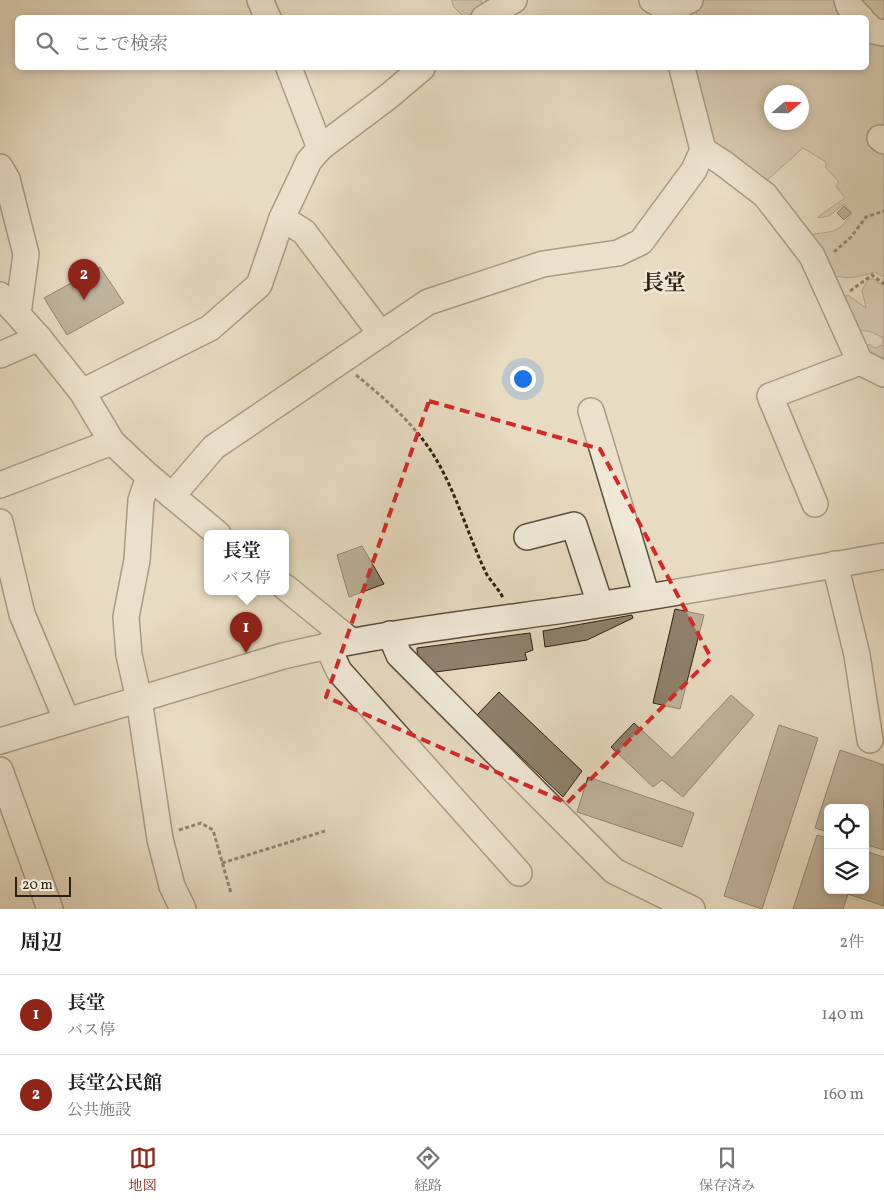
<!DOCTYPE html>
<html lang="ja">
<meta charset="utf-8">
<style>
:root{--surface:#fff;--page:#f2f2f2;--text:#222;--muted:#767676;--line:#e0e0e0;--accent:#8f2418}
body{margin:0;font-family:Vollkorn,"Noto Serif JP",serif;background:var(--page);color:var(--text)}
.controls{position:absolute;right:15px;bottom:15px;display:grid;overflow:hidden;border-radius:8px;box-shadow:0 2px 8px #0003}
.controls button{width:45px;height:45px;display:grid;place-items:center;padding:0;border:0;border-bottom:1px solid var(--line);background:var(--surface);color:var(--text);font:25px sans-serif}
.compass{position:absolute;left:764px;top:85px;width:45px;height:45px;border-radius:50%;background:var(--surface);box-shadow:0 2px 8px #0003;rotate:70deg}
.scale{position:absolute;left:15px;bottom:12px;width:56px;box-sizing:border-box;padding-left:5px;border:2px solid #2e2010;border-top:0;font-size:14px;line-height:18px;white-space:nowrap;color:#2e2010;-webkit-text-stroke:4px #efe8d7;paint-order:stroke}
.you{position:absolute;left:522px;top:378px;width:18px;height:18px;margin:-12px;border:4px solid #fff;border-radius:50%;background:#1a73e8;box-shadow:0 0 0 8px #1a73e833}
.badge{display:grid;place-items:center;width:32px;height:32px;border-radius:50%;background:var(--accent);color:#fff;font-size:16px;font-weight:700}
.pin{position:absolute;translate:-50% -41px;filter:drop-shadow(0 1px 2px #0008)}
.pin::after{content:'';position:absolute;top:26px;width:18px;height:15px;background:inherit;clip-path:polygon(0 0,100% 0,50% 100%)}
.popup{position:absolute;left:204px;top:530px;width:85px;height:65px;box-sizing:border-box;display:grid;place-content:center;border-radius:8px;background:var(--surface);filter:drop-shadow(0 1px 4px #0005);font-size:16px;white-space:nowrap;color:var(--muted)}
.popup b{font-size:19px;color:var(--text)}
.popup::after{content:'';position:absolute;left:50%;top:100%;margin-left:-10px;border:10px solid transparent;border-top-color:var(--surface)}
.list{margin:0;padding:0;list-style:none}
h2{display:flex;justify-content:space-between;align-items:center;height:65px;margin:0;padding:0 20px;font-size:21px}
h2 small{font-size:16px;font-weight:400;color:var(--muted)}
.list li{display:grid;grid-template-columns:32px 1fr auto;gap:15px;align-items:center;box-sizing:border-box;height:80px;padding:0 20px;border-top:1px solid var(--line)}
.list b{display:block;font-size:19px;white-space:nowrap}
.list p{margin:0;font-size:16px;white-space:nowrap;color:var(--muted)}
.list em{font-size:16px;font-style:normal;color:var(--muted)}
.icon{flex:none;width:28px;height:28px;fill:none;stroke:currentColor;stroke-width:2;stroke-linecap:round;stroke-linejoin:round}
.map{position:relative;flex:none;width:884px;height:909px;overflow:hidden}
.search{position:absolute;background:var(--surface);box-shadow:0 2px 8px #0003;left:15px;right:15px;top:15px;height:55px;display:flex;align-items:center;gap:12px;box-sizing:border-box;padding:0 18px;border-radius:8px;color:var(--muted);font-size:19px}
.sheet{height:225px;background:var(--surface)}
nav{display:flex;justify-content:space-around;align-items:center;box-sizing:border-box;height:70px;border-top:1px solid var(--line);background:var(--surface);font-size:14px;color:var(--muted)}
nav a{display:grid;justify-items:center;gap:2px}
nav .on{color:var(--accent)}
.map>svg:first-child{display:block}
.green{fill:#c8bba3;stroke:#7b6e5a;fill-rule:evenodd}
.building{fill:#8e816c;stroke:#2e2010}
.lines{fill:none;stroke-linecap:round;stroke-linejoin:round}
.minor-casing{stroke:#5c4f3c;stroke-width:28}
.path{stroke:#2e2010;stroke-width:3;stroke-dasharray:4 2.5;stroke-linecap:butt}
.minor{stroke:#efe8d7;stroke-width:25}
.marked{fill:none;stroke:#d62828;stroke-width:4;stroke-dasharray:10 6;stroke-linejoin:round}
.labels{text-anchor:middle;stroke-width:5;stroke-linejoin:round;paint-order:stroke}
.quarter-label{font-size:22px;font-weight:bold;fill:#2e2010;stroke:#efe8d7}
</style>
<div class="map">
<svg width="884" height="909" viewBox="0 0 884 909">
<rect width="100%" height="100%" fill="#e7dbc1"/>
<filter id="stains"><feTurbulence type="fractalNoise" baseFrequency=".004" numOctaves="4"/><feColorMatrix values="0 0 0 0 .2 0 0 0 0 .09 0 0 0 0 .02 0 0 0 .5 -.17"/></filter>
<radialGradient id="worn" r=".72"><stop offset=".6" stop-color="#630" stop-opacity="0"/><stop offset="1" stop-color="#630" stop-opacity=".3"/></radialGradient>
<g class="green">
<polygon points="452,0 481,0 483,6 466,17 464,17 453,6"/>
<path d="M704 0H884V277L875 272C858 277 849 280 832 275L809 235C832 230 837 236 852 213L844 204 829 216 819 218 818 217 845 198 836 186 839 182 826 168V162L803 148 765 182 711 143 700 104V84L695 68H866V18L698 17 693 6ZM772 92H802V122H772Z"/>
<path d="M884 278V371L870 363 867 348 869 344 875 348 883 345V338C872 332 866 328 854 333L840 299 848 295 866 308 862 290 869 279H873L882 285Z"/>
</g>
<g class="building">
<polygon points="844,206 851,213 844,220 837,213"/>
<polygon points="100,267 124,303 67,335 44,298"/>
<polygon points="362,546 384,584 349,597 337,555"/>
<polygon points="675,609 704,615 680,709 653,703"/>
<polygon points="632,615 633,618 587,640 545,647 543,631"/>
<polygon points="530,633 533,650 525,653 527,660 428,673 426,662 418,662 417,648"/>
<polygon points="499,692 582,771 563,797 477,715"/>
<polygon points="731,695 754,715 683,797 662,780 653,787 611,747 634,723 672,758"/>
<polygon points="779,725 818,738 762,909 724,896"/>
<polygon points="840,750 884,765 883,850 865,844 865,808 828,808 828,832 815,828"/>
<polygon points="588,777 694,813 682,847 577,812"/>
<polygon points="817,835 828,838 828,890 865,890 865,851 884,857 884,906 848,894 843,909 793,909"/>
</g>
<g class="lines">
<defs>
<g id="minor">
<polyline points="260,0 268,18"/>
<polyline points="652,0 670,10"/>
<polyline points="847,0 849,6 861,18"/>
<polyline points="670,10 690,0"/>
<polyline points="484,18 514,0"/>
<polyline points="866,24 873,31 884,33"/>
<polyline points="289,68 320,148"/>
<polyline points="880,138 884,141"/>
<polyline points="703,150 723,163 765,195 812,256 860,362 884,374"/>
<polyline points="0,167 7,179 26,254 18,314"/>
<polyline points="282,218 304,232 381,334"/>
<polyline points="0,295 39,338 82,392 112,442 146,474 218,534"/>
<polyline points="0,355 39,338"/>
<polyline points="82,392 210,328 259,285 282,218 309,161 320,148 389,96 422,68"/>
<polyline points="591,411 647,597"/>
<polyline points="149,477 141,500 137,560 126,617 129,655 139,699 160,839 172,886 183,909"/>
<polyline points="0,485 112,442"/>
<polyline points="172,496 214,447 428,302 543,264 618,253 641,242 694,170 703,150 682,68"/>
<polyline points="815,504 770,396 860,362"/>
<polyline points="0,522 22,614 67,721"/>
<polyline points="527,537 574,525 600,604"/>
<polyline points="835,564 857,655 870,740"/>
<polyline points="285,587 351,641"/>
<polyline points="390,634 399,655 614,871 692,909"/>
<polyline points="327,645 339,671 519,873"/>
<path d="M0 741 283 656C380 633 479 622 578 608 680 593 782 574 884 556"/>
<polyline points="0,770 50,909"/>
</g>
</defs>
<use href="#minor" class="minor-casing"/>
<g class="path">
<polyline points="834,252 851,237 866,217 884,211"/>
<polyline points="850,291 872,275 884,284"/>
<path d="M356 375C384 398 411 421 431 451 455 488 467 533 486 573 491 582 499 589 503 598"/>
<polyline points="179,830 201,823 213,830 231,893"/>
<polyline points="222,863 325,831"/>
</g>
<use href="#minor" class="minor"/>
</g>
<path d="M0 0H884V909H0ZM429 401 600 449 711 658 567 803 326 697Z" fill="#e7dbc1" fill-opacity=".55" fill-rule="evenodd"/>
<path class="marked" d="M429 401 600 449 711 658 567 803 326 697Z"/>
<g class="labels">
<g class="quarter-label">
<text x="664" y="290">長堂</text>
</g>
</g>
<rect width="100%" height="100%" filter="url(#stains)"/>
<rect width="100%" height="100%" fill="url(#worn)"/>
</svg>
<div class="controls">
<button><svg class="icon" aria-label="locate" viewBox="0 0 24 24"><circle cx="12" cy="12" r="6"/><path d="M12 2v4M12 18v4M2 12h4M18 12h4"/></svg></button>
<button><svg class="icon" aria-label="layers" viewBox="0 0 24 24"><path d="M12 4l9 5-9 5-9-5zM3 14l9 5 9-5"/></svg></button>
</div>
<svg class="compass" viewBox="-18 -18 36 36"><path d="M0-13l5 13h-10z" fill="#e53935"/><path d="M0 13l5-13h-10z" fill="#767676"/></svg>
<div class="scale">20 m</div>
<div class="you"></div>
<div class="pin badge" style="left:246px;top:653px">1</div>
<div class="popup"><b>長堂</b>バス停</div>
<div class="pin badge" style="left:84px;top:300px">2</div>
<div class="search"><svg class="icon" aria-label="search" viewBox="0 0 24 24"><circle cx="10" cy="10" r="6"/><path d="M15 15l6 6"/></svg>ここで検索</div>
</div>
<section class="sheet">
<h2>周辺<small>2件</small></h2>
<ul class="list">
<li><span class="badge">1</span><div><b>長堂</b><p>バス停</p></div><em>140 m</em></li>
<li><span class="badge">2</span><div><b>長堂公民館</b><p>公共施設</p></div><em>160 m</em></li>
</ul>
</section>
<nav>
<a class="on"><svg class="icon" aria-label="map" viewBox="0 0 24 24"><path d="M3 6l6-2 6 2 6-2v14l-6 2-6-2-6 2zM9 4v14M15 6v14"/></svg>地図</a>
<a><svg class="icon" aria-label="directions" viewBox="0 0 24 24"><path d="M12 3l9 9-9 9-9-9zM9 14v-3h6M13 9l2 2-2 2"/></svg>経路</a>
<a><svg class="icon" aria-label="saved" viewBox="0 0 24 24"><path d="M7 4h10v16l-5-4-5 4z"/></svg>保存済み</a>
</nav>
